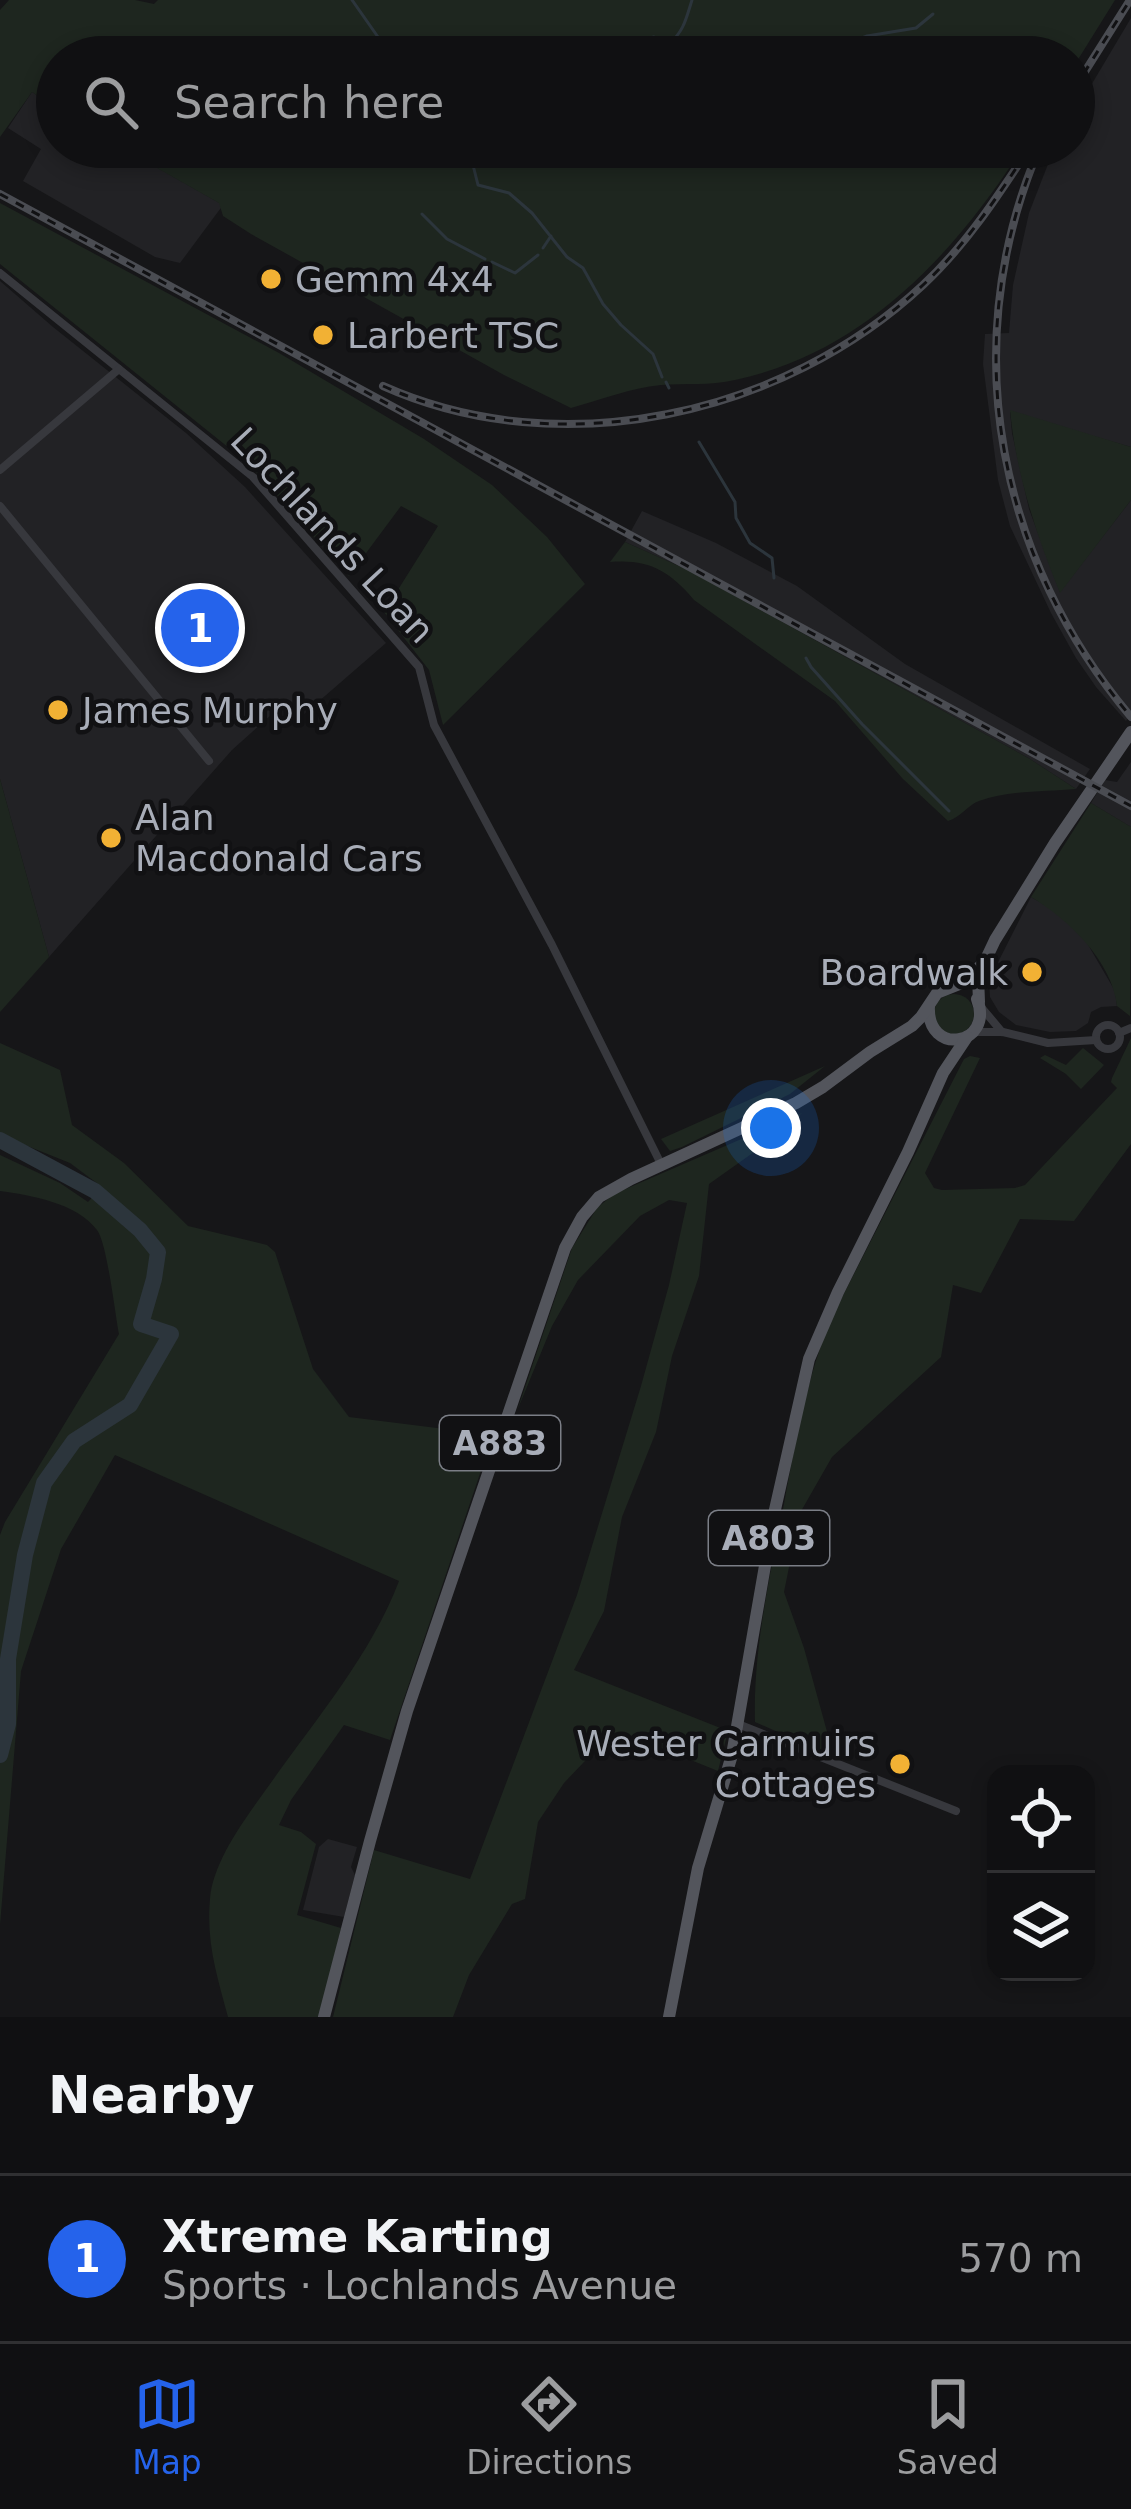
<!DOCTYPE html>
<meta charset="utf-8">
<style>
:root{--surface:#101012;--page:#19191b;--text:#f1f3f6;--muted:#9c9d9f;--line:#303032;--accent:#2563eb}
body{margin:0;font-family:"DejaVu Sans",sans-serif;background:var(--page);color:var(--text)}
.controls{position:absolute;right:36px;bottom:36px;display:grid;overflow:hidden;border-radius:24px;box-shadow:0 6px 18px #0003}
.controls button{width:108px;height:108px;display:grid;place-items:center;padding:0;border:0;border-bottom:3px solid var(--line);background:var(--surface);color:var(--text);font:60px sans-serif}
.you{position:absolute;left:771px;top:1128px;width:42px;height:42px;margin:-30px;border:9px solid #fff;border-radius:50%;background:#1a73e8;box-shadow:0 0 0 18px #1a73e833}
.badge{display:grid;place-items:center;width:78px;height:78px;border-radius:50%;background:var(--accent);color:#fff;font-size:39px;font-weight:700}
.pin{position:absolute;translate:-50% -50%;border:6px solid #fff;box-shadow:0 3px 12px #0006}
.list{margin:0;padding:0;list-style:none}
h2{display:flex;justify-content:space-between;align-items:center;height:156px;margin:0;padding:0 48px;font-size:51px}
h2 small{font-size:39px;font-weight:400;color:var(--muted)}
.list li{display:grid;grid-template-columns:78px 1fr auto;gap:36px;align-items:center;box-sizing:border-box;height:168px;padding:0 48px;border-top:3px solid var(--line)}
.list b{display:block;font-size:45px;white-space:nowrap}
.list p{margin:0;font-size:39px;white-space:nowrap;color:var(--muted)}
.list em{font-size:39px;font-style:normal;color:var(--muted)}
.icon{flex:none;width:66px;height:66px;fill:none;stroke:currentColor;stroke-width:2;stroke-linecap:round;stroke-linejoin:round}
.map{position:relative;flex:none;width:1131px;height:2017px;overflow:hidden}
.search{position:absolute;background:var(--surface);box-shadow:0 6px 18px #0003;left:36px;right:36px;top:36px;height:132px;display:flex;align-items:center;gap:30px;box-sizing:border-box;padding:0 42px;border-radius:66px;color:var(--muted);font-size:45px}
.sheet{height:324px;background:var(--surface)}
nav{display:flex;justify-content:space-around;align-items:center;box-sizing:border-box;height:168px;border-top:3px solid var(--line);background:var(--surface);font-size:33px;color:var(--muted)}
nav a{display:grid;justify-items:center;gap:6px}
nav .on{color:var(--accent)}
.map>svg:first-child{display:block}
.built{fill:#222225}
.green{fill:#1e261f}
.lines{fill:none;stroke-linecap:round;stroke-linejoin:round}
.stream{stroke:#2c353c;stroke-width:3}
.river{stroke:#2c353c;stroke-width:16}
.minor{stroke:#37383d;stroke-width:8}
.primary{stroke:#53555c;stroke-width:12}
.rail-casing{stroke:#4a4c52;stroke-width:8}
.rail{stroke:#111113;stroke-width:3;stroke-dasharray:9;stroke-linecap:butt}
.poi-dot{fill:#f2b134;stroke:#111113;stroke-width:4.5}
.labels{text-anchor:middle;stroke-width:9;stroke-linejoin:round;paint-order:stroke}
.shield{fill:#111113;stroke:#7b7e86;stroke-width:3}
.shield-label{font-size:33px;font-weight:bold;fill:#a8adb8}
.poi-label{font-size:36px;fill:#a8adb8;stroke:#111113;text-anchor:start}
.street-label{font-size:36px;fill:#a8adb8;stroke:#111113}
</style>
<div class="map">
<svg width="1131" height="2017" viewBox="0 0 1131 2017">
<rect width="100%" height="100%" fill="#161618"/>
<g class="built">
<polygon points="1131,18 1131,447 1010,412 1012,433 1029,509 1060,592 1131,500 1131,713 1126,721 1096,687 1076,658 1051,613 1010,526 998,480 983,364 985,334 1009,333 1013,285 1029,213 1050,159 1056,147 1074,147 1074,114"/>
<polygon points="32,92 57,109 57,147 121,147 223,205 180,263 155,257 23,181 41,149 8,128"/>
<polygon points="0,281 53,327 186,433 245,487 386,643 295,722 281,706 232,750 49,957 0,779"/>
<polygon points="642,511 716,543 797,586 905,664 1090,769 1076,789 1030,759 690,571 625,542"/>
<polygon points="1131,762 1131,827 1091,803 1105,780 1117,782"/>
<polygon points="1031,897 1059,913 1087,943 1115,991 1117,1006 1101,1007 1091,1012 1088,1023 1076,1031 1050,1032 1016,1025 999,1012 990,997 989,980"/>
<polygon points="328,1839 357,1847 351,1867 355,1875 344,1917 303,1910 319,1847"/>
</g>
<g class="green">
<polygon points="9,0 135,0 154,4 158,0 1115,0 1074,66 1074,57 57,57 57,109 32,92 0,137 0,10"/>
<path d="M120 147H1023C955 254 863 353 735 380 710 386 685 383 661 385 630 388 600 400 571 408L504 375 251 234 223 216 219 203Z"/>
<polygon points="0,203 279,353 424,439 492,485 547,537 585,584 443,725 429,670 384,612 438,526 401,506 349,576 249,464 0,264"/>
<path d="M1010 410 1131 447V500L1060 593C1036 534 1016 474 1010 410Z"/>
<path d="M625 542 690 571 1030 759 1076 789C1046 792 1009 790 979 801 968 805 961 817 948 821L903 779 835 701 694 600C669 570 648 559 610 562Z"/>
<polygon points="0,779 49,957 0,1012"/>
<path d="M1091 803 1131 827 1130 1016 1117 1006C1112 961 1068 919 1031 897Z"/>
<circle cx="954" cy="1014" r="20"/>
<path d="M1131 1038V1144L1074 1221 1020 1219 981 1293 953 1285 941 1357 832 1457 800 1513 784 1592 804 1648 834 1757 755 1722C753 1649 770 1575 784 1504 796 1440 807 1376 832 1317L964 1059 970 1056 980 1058 925 1173 934 1188 942 1190 1015 1188 1025 1185 1117 1088 1111 1082 1112 1078Z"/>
<path d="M0 1043 60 1070 72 1125 124 1163 188 1226 267 1245 275 1252 313 1369 349 1417 493 1435 390 1740 344 1725 291 1800 279 1825 301 1832 316 1844 297 1915 341 1928 320 2017H228C217 1976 206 1942 210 1899 213 1860 247 1816 270 1784 315 1720 371 1655 399 1581L115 1455 61 1549 21 1671 0 1925V1535L5 1522 119 1334C115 1313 107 1243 97 1230 77 1203 30 1195 0 1191V1155L60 1183 88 1202 102 1187 70 1163 0 1135Z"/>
<polygon points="1083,1048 1104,1065 1081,1089 1066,1074 1040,1058 1045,1055 1066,1065"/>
<polygon points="825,1066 790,1094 682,1147 670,1151 661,1139"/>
<polygon points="802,1113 771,1140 709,1184 699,1276 672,1356 656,1432 622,1517 604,1611 574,1670 728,1731 718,1771 646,1742 604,1741 564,1783 538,1822 525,1899 512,1904 469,1975 453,2017 333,2017 374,1850 470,1879 577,1595 641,1386 669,1285 687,1203 669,1200 640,1216 578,1280 552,1326 517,1411 572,1248 597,1208 614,1194"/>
</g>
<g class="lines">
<g class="stream">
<polyline points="352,0 392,57"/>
<path d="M650 38 654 37 669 44C684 31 686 19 692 0"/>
<polyline points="818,56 867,36 916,28 933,14"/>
<polyline points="458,147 473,165 478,185 509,193 532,213 567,257 583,268 603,304 621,325 653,354 662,377"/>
<polyline points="531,165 542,147"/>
<polyline points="422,214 447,239 485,259"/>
<polyline points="543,248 551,236"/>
<polyline points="492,262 515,273 538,255"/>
<polyline points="666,382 669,388"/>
<polyline points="699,442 735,502 736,518 750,543 772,558 774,578"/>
<polyline points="806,658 811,667 862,724 949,811"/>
</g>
<polyline class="river" points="0,1140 95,1191 140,1230 158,1252 154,1279 141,1324 171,1334 130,1405 74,1441 44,1483 25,1555 8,1659 8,1724 0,1755"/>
<g class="minor">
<polyline points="0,273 253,477 419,667 434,725 552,945 661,1164"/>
<polyline points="0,470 119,369"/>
<polyline points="0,506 209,761"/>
<polyline points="981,1007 1002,1032"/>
<circle cx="1108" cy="1037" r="12"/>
<polyline points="974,1032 1003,1032 1048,1043 1096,1040"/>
<polyline points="1119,1033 1131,1028"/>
<polyline points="738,1724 956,1811"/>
</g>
<g class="primary">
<polyline points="979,1002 978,976 995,940 1055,843 1131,732"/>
<path d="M929 1006C926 1057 995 1046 977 999"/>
<polyline points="324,2017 370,1841 407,1711 565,1248 582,1217 599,1197 631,1179 796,1103 823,1087 870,1052 912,1026 921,1017 937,993 967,981 983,963"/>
<polyline points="669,2017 698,1868 732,1755 774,1514 809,1359 838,1292 908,1152 943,1073 967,1037"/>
</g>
<defs>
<g id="rail">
<polyline points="1074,89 1130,0"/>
<path d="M1034 161C958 353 999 560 1131 717"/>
<polyline points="0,194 1131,806"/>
<path d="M383 386C560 465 783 416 923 285 966 245 998 196 1030 147"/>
</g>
</defs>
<use href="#rail" class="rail-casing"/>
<use href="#rail" class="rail"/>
</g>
<g class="poi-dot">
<circle cx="271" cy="279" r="12"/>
<circle cx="323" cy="335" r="12"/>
<circle cx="58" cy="710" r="12"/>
<circle cx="111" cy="838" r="12"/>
<circle cx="1032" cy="972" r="12"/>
<circle cx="900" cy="1764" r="12"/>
</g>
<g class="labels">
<g class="shield">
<rect x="440" y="1416" width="120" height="54" rx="9"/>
<rect x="709" y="1511" width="120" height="54" rx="9"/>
</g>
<g class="shield-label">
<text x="500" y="1455">A883</text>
<text x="769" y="1550">A803</text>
</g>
<g class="poi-label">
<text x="295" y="292">Gemm 4x4</text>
<text x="347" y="348">Larbert TSC</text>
<text x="82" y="723">James Murphy</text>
<text x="135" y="830">Alan<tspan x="135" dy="41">Macdonald Cars</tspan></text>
<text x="1008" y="985" text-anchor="end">Boardwalk</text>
<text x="876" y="1756" text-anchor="end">Wester Carmuirs<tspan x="876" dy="41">Cottages</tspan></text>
</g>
<g class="street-label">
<text transform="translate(333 535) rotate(47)" y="13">Lochlands Loan</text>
</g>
</g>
</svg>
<div class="controls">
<button><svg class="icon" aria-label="locate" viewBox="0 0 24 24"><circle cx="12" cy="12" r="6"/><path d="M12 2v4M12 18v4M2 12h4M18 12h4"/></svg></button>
<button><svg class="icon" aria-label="layers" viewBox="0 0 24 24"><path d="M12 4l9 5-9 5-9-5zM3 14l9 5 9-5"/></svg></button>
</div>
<div class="you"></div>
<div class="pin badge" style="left:200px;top:628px">1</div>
<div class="search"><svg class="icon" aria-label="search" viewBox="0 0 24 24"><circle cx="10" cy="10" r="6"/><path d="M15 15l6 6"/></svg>Search here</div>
</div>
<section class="sheet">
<h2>Nearby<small></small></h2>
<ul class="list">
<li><span class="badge">1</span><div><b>Xtreme Karting</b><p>Sports · Lochlands Avenue</p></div><em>570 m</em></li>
</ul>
</section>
<nav>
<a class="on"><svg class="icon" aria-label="map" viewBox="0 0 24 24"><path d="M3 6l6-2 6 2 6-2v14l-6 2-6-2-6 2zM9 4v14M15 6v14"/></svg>Map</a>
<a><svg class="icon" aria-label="directions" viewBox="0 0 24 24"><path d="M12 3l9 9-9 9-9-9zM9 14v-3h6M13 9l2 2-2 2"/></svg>Directions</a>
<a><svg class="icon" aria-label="saved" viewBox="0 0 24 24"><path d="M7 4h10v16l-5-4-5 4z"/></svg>Saved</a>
</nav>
